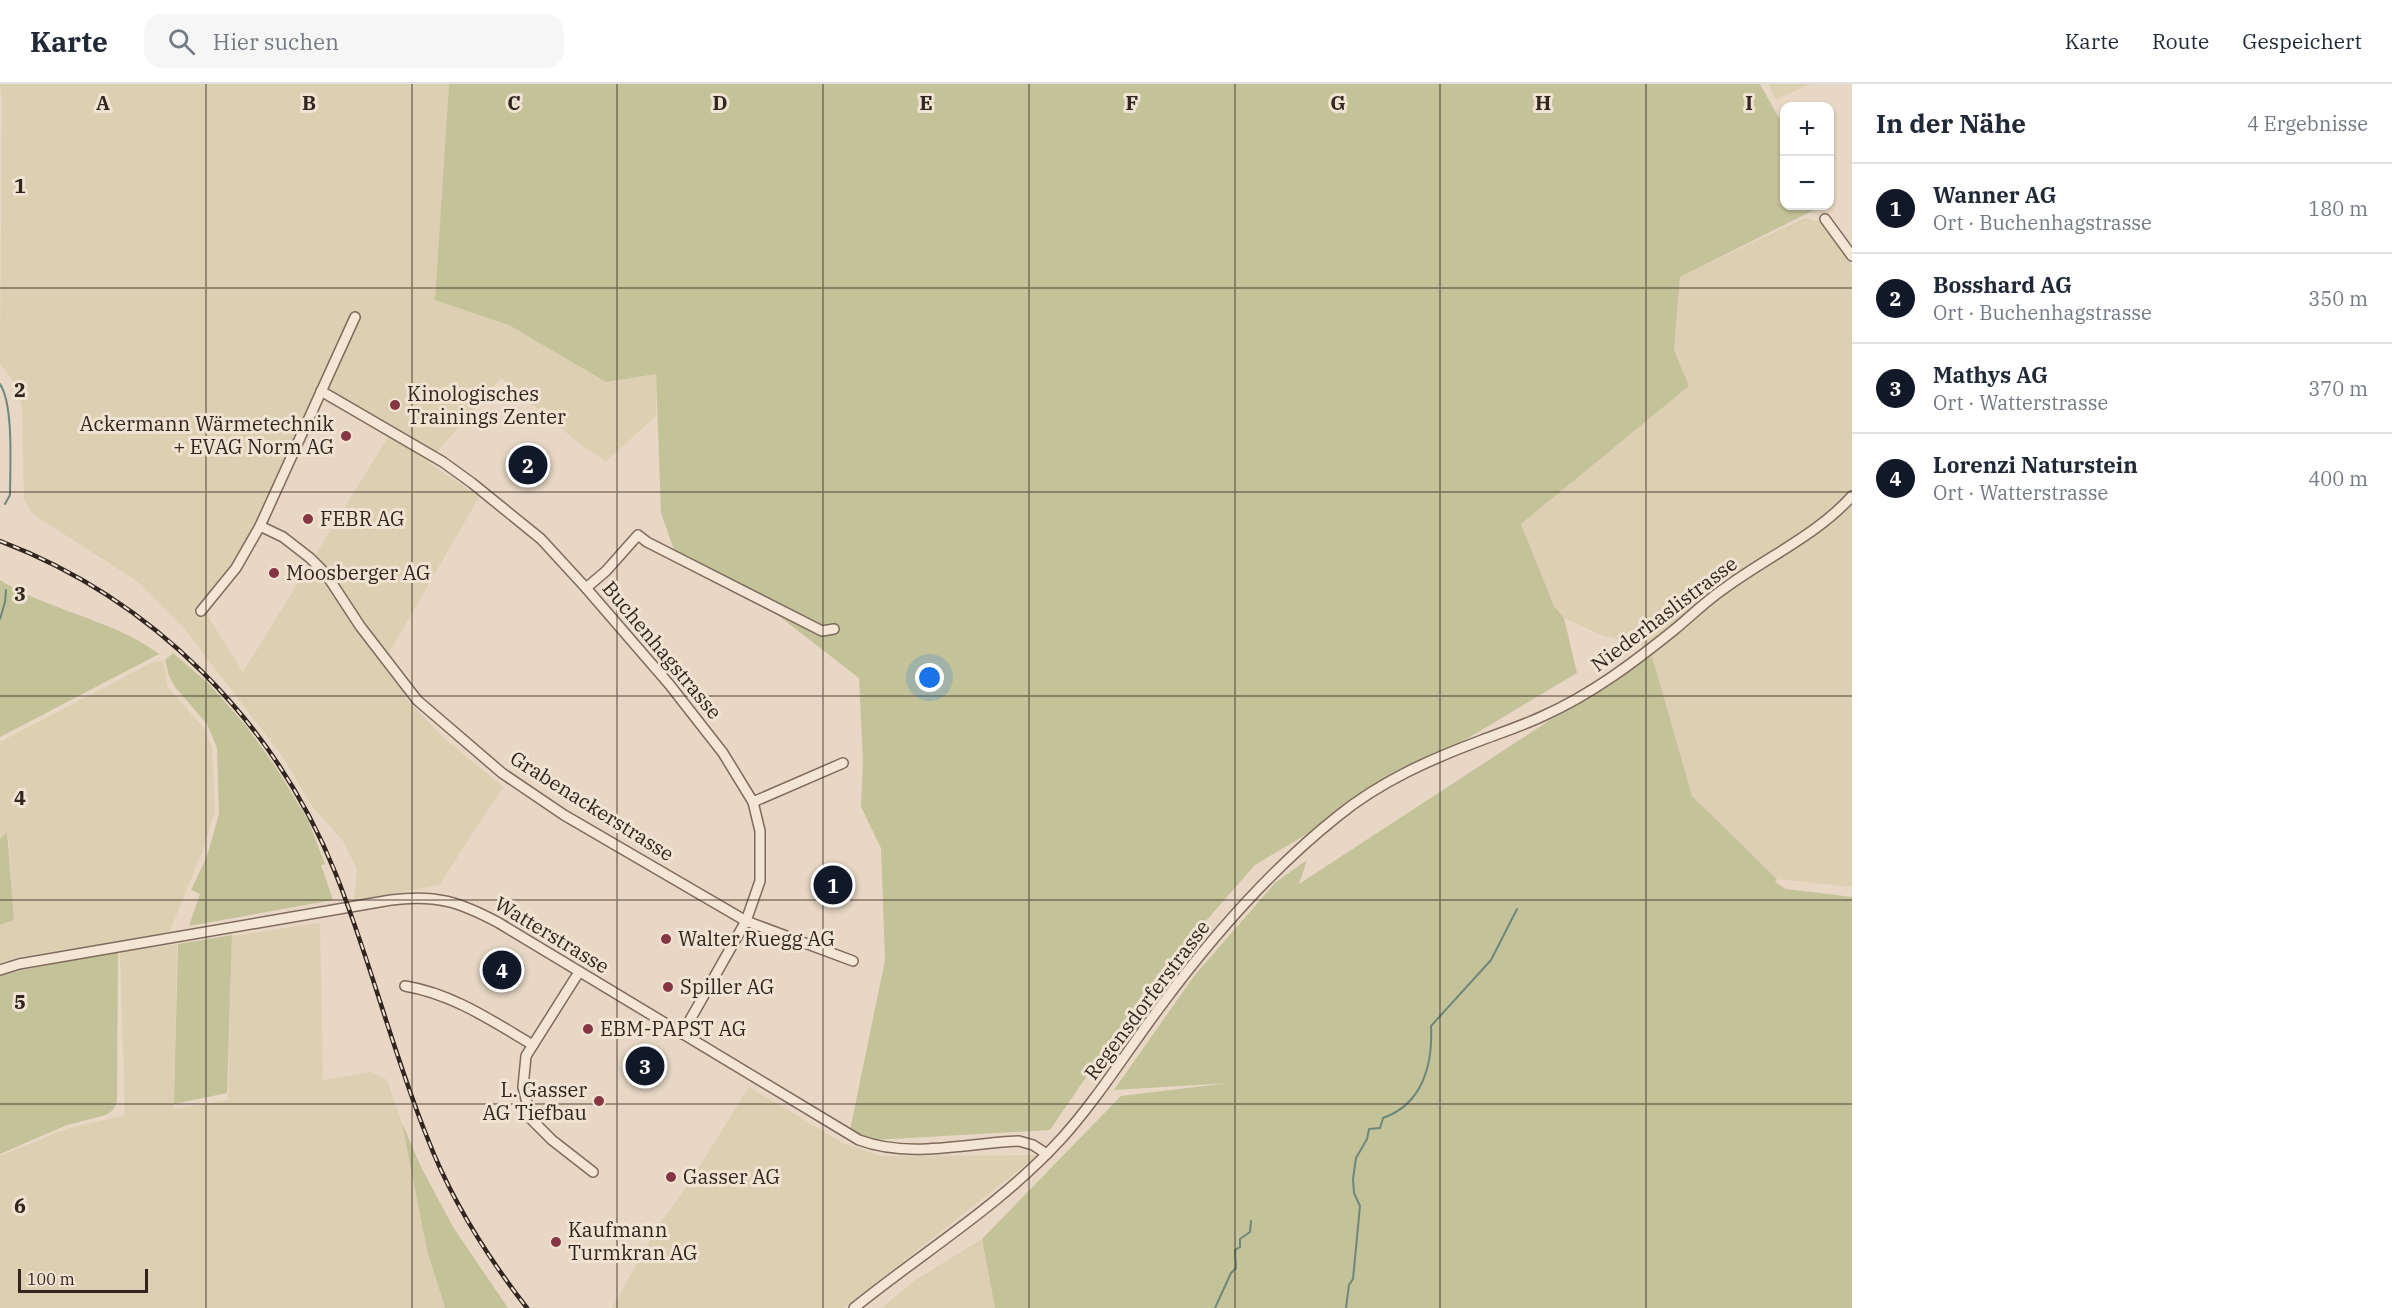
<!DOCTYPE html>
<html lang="de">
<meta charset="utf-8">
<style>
:root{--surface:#fff;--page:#f6f6f7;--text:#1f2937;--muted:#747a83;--line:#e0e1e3;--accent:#111827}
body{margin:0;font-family:"IBM Plex Serif",serif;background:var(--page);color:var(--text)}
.controls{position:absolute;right:18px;top:18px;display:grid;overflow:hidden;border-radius:12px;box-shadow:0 2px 4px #0004}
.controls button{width:54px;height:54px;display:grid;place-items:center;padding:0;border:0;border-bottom:2px solid var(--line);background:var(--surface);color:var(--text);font:30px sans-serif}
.scale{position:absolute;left:18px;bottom:15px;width:130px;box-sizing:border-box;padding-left:6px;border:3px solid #31251f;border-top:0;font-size:16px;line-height:21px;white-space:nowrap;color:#31251f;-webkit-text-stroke:4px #f0e3d2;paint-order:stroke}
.you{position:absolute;left:930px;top:594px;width:21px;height:21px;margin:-15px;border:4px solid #fff;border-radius:50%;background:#1a73e8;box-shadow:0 0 0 9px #1a73e833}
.badge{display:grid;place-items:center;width:39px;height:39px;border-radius:50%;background:var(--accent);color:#fff;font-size:20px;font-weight:700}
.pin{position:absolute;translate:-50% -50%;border:3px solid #fff;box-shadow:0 2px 6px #0006}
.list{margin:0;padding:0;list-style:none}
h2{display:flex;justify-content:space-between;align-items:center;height:78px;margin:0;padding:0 24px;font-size:26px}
h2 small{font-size:20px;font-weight:400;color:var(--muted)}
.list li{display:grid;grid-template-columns:39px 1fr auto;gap:18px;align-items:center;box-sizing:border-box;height:90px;padding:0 24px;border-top:2px solid var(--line)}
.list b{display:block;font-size:22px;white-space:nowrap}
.list p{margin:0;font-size:20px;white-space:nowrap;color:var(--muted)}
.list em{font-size:20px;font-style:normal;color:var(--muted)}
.icon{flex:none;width:33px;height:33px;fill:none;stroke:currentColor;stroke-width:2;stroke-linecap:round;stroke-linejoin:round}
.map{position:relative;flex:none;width:1852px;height:1224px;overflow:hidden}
header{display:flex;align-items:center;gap:36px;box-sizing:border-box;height:84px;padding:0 30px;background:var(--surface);border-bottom:2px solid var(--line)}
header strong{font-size:28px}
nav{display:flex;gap:33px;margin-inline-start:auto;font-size:21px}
.search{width:420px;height:54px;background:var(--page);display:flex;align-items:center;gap:15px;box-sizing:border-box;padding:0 21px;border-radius:18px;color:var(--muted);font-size:22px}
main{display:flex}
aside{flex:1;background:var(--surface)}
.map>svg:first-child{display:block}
.farmland{fill:#dccfb2;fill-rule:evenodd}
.green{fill:#c4c299}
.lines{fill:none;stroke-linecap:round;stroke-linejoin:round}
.stream{stroke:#6d887d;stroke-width:2}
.minor-casing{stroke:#7f6a5d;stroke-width:12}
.minor{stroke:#f4e6d5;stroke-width:9}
.rail-casing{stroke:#31251f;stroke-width:4.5}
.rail{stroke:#f0e3d2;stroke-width:2;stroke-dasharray:7;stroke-linecap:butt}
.grid{fill:none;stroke:#31251f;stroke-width:1.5;stroke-opacity:0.55}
.poi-dot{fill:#863542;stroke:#f0e3d2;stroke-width:2}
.labels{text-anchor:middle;stroke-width:6;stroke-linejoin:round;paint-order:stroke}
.poi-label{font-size:20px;fill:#31251f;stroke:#f0e3d2;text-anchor:start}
.street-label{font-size:20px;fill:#31251f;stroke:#f0e3d2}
.grid-label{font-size:20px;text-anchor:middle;font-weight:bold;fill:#31251f;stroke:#f0e3d2;stroke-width:6;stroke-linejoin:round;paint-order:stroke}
</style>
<header>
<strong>Karte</strong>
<div class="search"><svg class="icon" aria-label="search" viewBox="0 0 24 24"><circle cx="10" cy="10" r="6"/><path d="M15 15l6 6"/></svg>Hier suchen</div>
<nav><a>Karte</a><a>Route</a><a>Gespeichert</a></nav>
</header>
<main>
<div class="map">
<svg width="1852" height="1224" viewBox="0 0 1852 1224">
<rect width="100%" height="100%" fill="#e7d7c4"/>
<g class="farmland">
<path d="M0 0H449L435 216 509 241 606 298 656 290V332L606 377 580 360 501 294 428 378 479 413 389 569 406 615 444 654 503 703 439 801 354 817 357 785 343 757 312 722 282 672 185 545 137 497 34 431 29 424 24 415 22 323 16 301 0 279 2 17ZM323 312 390 350 243 588 207 531 259 456Z"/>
<polygon points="1768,0 1809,0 1776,16"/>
<polygon points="1805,134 1821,138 1852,182 1852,803 1777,795 1692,712 1652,572 1640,560 1604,552 1564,534 1554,522 1521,440 1689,302 1674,266 1680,193"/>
<polygon points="163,577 168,604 203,643 212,663 215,727 204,763 169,849 13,874 0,879 0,841 14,836 8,748 0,755 0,658 153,578"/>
<polygon points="320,839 323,996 371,988 387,996 402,1040 428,1166 444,1224 0,1224 0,1072 66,1045 125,1031 120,868 177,860 174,1025 228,1016 232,852"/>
<polygon points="749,1003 843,1059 881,1072 1038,1071 844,1224 612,1224 657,1144 691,1096"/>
<polygon points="982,1155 995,1224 881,1224 917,1195"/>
</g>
<g class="green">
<polygon points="449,0 1760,0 1784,43 1784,122 1817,122 1818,124 1680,193 1674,266 1689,302 1521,440 1554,522 1564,534 1577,589 1255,781 1146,905 1050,1046 874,1056 850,1046 885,876 881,764 861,723 863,677 859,594 775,529 678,477 661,429 656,290 606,298 509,241 435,216"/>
<path d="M0 496C49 527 112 535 159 570L0 653Z"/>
<polygon points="173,569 209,600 246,642 275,682 308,736 325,780 321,781 333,816 189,842 200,810 191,806 207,772 219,730 217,664 207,640 175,603 169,592 165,576"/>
<polygon points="1652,572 1692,712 1777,795 1775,798 1786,805 1852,813 1852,1224 995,1224 982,1155 1121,1012 1229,999 1114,1006 1194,892 1276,798 1307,776 1299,800 1547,638"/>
<polygon points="7,748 14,836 0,841 0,755"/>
<polygon points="232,851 227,1009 174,1020 178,860"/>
<polygon points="118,868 117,1018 113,1026 106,1031 67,1041 0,1070 0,892 22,886"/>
<polygon points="402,1039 421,1083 453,1143 508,1224 445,1224 427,1166"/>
</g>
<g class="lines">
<g class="stream">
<path d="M0 300C14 321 10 384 10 411L5 420"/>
<polyline points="0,535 5,518 6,506"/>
<polyline points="1215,1224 1231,1189 1236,1184 1235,1166 1240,1163 1240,1155 1250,1148 1251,1137"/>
<path d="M1346 1224 1349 1201 1353 1195 1360 1122 1354 1109 1353 1095 1356 1074 1367 1055 1369 1045 1380 1044 1383 1034C1423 1020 1433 980 1431 942L1491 876 1517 825"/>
</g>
<defs>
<g id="minor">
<polyline points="1825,135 1852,172"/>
<polyline points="321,307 443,378 472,399 541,455 586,504 669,600 723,669 753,718 760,747 760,797 746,837 682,950"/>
<polyline points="260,442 283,453 310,474 326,490 360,542 417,616 502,689 564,731 746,837 853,877"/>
<polyline points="586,504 606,487 638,451 647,458 822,547 834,545"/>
<polyline points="201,527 236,484 260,442 355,233"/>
<polyline points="753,718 843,679"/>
<path d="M0 886 19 880 391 816C436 810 460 818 499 839L859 1056C910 1075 966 1059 1019 1057L1033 1061 1047 1070"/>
<polyline points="579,888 526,972 523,1003 531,1035 552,1056 593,1088"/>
<path d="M405 902C453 910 492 937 533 961"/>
<path d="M854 1224C923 1168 1001 1121 1062 1054 1098 1014 1127 967 1160 923 1211 854 1270 786 1338 732 1381 697 1431 675 1482 656 1503 648 1524 641 1543 632 1592 610 1633 579 1674 546 1691 532 1707 516 1725 504 1767 473 1817 451 1852 412"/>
</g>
</defs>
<use href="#minor" class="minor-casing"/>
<use href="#minor" class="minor"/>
<defs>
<path id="rail" d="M0 457C153 515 274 637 335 788 370 875 392 966 427 1053 451 1116 486 1171 527 1224"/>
</defs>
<use href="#rail" class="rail-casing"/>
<use href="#rail" class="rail"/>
</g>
<path class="grid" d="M206 0V1224M412 0V1224M617 0V1224M823 0V1224M1029 0V1224M1235 0V1224M1440 0V1224M1646 0V1224M0 204H1852M0 408H1852M0 612H1852M0 816H1852M0 1020H1852"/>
<g class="poi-dot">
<circle cx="395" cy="321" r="6"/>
<circle cx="346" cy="352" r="6"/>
<circle cx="308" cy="435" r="6"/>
<circle cx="274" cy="489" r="6"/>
<circle cx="666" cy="855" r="6"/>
<circle cx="668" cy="903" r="6"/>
<circle cx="588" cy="945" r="6"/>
<circle cx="599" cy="1017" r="6"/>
<circle cx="671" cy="1093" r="6"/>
<circle cx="556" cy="1158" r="6"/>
</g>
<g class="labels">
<g class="poi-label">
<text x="407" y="317">Kinologisches<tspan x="407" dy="23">Trainings Zenter</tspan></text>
<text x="334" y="347" text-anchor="end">Ackermann Wärmetechnik<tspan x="334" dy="23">+ EVAG Norm AG</tspan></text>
<text x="320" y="442">FEBR AG</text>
<text x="286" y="496">Moosberger AG</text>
<text x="678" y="862">Walter Ruegg AG</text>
<text x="680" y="910">Spiller AG</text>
<text x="600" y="952">EBM-PAPST AG</text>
<text x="587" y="1013" text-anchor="end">L. Gasser<tspan x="587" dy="23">AG Tiefbau</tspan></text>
<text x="683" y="1100">Gasser AG</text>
<text x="568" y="1153">Kaufmann<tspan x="568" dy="23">Turmkran AG</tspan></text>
</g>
<g class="street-label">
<text transform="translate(1664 530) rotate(-37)" y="7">Niederhaslistrasse</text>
<text transform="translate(662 566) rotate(50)" y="7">Buchenhagstrasse</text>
<text transform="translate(592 722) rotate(32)" y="7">Grabenackerstrasse</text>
<text transform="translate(552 851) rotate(31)" y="7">Watterstrasse</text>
<text transform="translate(1147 916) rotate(-53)" y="7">Regensdorferstrasse</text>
</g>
</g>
<g class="grid-label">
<text x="103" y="26">A</text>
<text x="309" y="26">B</text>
<text x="514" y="26">C</text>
<text x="720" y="26">D</text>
<text x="926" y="26">E</text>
<text x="1132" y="26">F</text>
<text x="1338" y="26">G</text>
<text x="1543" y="26">H</text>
<text x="1749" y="26">I</text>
<text x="20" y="109">1</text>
<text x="20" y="313">2</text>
<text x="20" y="517">3</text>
<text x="20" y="721">4</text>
<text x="20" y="925">5</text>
<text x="20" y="1129">6</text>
</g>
</svg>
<div class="controls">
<button>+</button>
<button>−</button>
</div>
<div class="scale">100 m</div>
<div class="you"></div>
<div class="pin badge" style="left:833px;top:801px">1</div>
<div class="pin badge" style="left:528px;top:381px">2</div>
<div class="pin badge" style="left:645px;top:982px">3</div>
<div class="pin badge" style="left:502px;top:886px">4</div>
</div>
<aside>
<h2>In der Nähe<small>4 Ergebnisse</small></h2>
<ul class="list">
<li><span class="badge">1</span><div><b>Wanner AG</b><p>Ort · Buchenhagstrasse</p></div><em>180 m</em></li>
<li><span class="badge">2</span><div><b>Bosshard AG</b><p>Ort · Buchenhagstrasse</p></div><em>350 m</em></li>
<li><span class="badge">3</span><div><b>Mathys AG</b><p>Ort · Watterstrasse</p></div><em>370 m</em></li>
<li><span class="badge">4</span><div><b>Lorenzi Naturstein</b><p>Ort · Watterstrasse</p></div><em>400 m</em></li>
</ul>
</aside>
</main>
